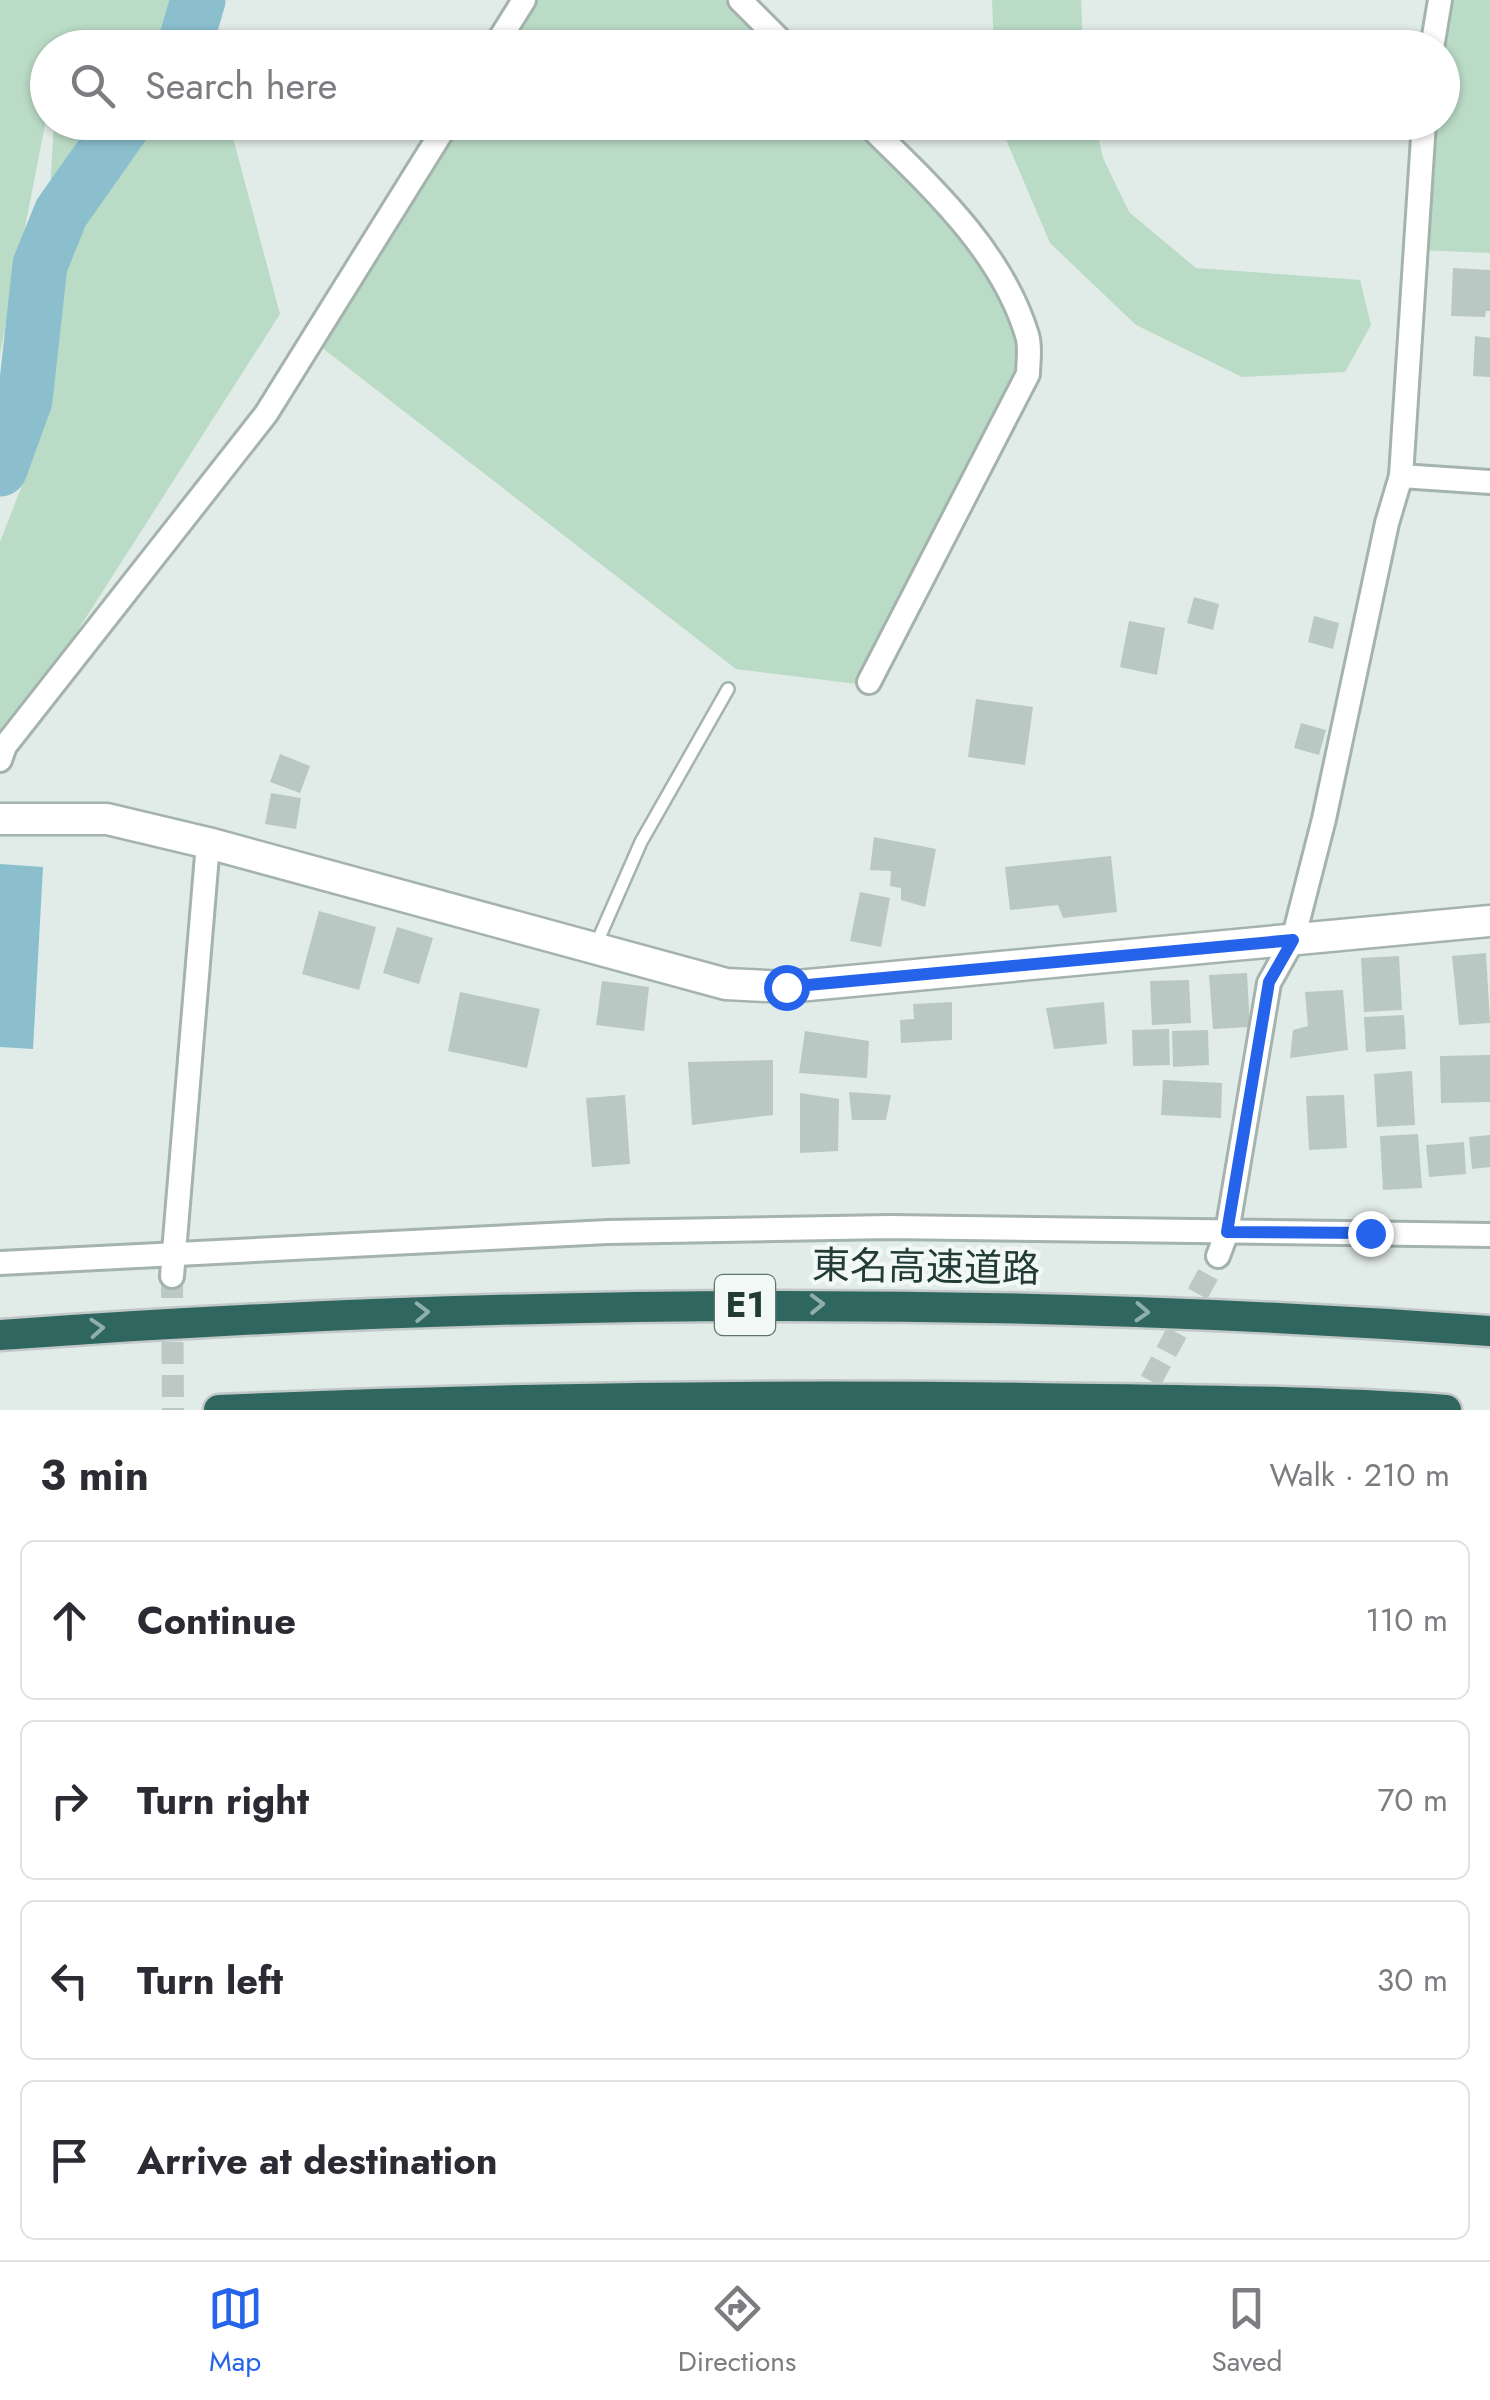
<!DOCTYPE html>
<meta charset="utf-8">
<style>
:root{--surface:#fff;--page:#f2f2f3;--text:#2b2b33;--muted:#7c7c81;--line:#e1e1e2;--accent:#2563eb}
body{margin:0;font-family:Jost,"Noto Sans JP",sans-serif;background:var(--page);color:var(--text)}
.stop{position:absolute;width:30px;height:30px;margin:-22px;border:8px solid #2563eb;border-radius:50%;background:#fff}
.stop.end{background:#2563eb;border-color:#fff;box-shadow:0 2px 10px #0008}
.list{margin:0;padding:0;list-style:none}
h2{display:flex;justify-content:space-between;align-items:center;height:130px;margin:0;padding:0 40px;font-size:42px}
h2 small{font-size:32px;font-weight:400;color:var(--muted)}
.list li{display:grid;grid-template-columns:65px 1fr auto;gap:30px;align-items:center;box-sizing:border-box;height:160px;margin:0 20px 20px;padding:0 20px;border:2px solid var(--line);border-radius:15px}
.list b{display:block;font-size:38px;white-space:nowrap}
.list em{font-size:32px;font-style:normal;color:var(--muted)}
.icon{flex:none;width:55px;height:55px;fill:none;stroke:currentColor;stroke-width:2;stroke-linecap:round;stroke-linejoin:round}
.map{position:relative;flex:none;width:1490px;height:1410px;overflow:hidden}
.search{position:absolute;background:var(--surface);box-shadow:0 2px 8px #0004;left:30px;right:30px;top:30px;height:110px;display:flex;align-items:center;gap:25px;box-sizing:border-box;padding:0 35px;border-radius:55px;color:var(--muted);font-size:38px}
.sheet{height:850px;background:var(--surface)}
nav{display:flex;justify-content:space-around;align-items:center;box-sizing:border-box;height:140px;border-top:2px solid var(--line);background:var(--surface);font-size:28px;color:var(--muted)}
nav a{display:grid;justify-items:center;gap:5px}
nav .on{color:var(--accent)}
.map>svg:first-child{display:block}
.green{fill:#badbc6}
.water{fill:#8bbfce}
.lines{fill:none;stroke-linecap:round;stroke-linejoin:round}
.river{stroke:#8bbfce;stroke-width:55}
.building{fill:#b9c8c3}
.minor-tunnel{stroke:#bbc8c4;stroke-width:22;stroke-dasharray:22 11;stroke-linecap:butt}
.service-casing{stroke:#a4b3ae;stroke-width:16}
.minor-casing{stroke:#a4b3ae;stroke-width:28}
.tertiary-casing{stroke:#a4b3ae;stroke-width:35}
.motorway-casing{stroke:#c1c8c7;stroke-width:35}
.service{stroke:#fff;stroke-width:11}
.minor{stroke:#fff;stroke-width:22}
.tertiary{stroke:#fff;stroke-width:30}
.motorway{stroke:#2f665f;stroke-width:30}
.oneway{stroke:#90afaa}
.route{stroke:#2563eb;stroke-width:12}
.labels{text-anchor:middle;stroke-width:9;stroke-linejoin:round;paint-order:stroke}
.shield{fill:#f1f8f5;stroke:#60746f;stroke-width:2.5}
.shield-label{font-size:35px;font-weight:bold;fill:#223b36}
.street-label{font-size:38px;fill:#223b36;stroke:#f1f8f5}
</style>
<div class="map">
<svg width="1490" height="1410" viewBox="0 0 1490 1410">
<rect width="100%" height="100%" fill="#e1ebe7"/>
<g class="green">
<polygon points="0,0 196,0 208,47 48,48 47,115 0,354"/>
<polygon points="530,0 733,0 783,48 500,48"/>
<polygon points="992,0 1081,0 1083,47 994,47"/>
<polygon points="1447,0 1490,0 1490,253 1416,250 1432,123 1442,122 1442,48"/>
<polygon points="861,122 992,248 1028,353 857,684 736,669 316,343 453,123"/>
<polygon points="54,123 229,123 280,314 0,752 0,542 35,452"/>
<polygon points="999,123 1095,123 1103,158 1129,212 1196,268 1360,280 1371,325 1345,372 1242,377 1136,325 1050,243"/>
</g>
<polygon class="water" points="0,864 43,867 33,1049 0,1047"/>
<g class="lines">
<g class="river">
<polyline points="184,48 198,0"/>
<polyline points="0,469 25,400 40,265 61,213 125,122"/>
</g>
</g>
<g class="building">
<polygon points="1453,268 1490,270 1490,311 1486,311 1485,317 1451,316"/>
<polygon points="1475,336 1490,338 1490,377 1473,376"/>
<polygon points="1194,597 1219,604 1213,630 1187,623"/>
<polygon points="1314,616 1339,623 1333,649 1308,642"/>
<polygon points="1129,621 1165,628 1157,675 1120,667"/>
<polygon points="976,699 1033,707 1025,765 968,757"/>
<polygon points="1301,723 1326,730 1319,755 1294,748"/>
<polygon points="280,754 310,766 300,793 270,782"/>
<polygon points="271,793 301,798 296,829 265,824"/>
<polygon points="874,837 936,849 925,907 901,900 901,888 890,886 891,871 870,870"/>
<polygon points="1111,856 1117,912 1063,918 1058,905 1010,910 1005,867"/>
<polygon points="860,892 890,898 881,947 850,941"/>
<polygon points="319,911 376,927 359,990 302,974"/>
<polygon points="397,927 433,938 419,984 383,973"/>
<polygon points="1486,953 1490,1023 1459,1025 1452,956"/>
<polygon points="1399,956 1402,1010 1364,1012 1361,958"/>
<polygon points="1247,973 1250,1027 1213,1029 1209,975"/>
<polygon points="1189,980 1191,1023 1152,1025 1150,981"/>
<polygon points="602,981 649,987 644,1031 596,1025"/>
<polygon points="1343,990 1348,1050 1290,1058 1293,1030 1308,1026 1305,992"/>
<polygon points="460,992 540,1009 527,1068 448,1051"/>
<polygon points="952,1002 952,1040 901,1043 900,1020 914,1019 913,1004"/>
<polygon points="1104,1002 1107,1044 1054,1049 1046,1008"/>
<polygon points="1404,1015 1406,1049 1366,1052 1364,1017"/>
<polygon points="1169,1029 1170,1065 1133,1066 1132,1030"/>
<polygon points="1208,1030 1209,1065 1173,1067 1172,1031"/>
<polygon points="805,1031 869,1041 867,1078 799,1073"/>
<polygon points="1490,1055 1490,1102 1441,1103 1440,1056"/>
<polygon points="773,1060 773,1115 692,1125 688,1062"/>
<polygon points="1412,1071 1415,1125 1377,1127 1374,1074"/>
<polygon points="1163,1080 1222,1083 1221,1118 1161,1115"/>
<polygon points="849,1092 891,1095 886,1120 852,1120"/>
<polygon points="800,1093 839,1099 838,1151 800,1153"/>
<polygon points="625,1095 630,1164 592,1167 586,1098"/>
<polygon points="1344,1095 1347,1148 1309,1150 1306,1096"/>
<polygon points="1418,1134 1422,1188 1383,1190 1380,1136"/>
<polygon points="1490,1135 1490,1167 1472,1169 1469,1137"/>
<polygon points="1464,1142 1466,1174 1429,1177 1426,1145"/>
</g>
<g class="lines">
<g class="minor-tunnel">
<polyline points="172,1276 173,1410"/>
<polyline points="1135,1410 1218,1256"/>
</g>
<defs>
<polyline id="service" points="595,947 641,842 728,689"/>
<g id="minor">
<polyline points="740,0 788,48"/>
<polyline points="494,48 524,0"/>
<polyline points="1432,48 1440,0"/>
<path d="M865 122C928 184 1001 249 1027 335 1031 347 1028 362 1028 374L869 682"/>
<polyline points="1401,476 1490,482"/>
<polyline points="0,760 5,746 266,414 448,122"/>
<polyline points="1218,1256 1227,1232 1269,983 1293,940 1324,819 1387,523 1401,476 1424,122"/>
<polyline points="0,1263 608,1232 890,1227 1490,1235"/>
<polyline points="172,1276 208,843"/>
</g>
<polyline id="tertiary" points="0,819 107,819 208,843 726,984 787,987 1490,921"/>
<g id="motorway">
<path d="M0 1335C496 1299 994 1295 1490 1331"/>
<path d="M219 1410C489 1398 759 1394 1029 1398 1168 1400 1308 1400 1446 1410"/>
</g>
</defs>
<use href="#service" class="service-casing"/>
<use href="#minor" class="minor-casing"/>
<use href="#tertiary" class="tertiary-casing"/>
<use href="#motorway" class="motorway-casing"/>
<use href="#service" class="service"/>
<use href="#minor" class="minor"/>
<use href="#tertiary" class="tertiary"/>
<use href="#motorway" class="motorway"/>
</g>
<defs><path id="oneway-chevron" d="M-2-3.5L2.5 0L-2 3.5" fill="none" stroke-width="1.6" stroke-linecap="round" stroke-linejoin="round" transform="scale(2.5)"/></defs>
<g class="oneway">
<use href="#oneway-chevron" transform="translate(817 1304) rotate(-1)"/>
<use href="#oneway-chevron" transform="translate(422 1312) rotate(-2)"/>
<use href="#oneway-chevron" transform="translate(1142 1312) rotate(3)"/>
<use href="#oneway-chevron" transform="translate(97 1328) rotate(-4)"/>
</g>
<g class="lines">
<polyline class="route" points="786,987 1293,940 1269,982 1227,1232 1370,1233"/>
</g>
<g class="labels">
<rect class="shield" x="715" y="1275" width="60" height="60" rx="8"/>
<g class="shield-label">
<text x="745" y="1317">E1</text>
</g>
<g class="street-label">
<text transform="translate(926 1267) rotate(1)" y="13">東名高速道路</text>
</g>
</g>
</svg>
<div class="stop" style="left:786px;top:987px"></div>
<div class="stop end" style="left:1370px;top:1233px"></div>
<div class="search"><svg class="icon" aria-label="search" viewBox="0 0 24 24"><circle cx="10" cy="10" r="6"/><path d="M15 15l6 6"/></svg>Search here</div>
</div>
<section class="sheet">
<h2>3 min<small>Walk · 210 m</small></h2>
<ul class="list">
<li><svg class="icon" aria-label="ahead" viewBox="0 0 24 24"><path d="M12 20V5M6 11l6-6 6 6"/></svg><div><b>Continue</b></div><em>110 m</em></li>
<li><svg class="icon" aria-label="right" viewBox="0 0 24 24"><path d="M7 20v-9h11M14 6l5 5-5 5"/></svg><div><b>Turn right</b></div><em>70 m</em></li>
<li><svg class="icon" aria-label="left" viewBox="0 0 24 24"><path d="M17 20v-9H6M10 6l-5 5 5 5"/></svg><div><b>Turn left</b></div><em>30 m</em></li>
<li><svg class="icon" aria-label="arrive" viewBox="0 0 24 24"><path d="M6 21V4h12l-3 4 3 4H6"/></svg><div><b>Arrive at destination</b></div></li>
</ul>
</section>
<nav>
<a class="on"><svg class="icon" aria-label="map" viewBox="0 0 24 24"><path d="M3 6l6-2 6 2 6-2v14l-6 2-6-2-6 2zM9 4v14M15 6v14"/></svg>Map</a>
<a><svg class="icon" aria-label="directions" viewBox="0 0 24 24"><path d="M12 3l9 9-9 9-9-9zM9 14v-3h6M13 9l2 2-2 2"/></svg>Directions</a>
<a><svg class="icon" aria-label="saved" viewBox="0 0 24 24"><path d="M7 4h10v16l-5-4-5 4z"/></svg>Saved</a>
</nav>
